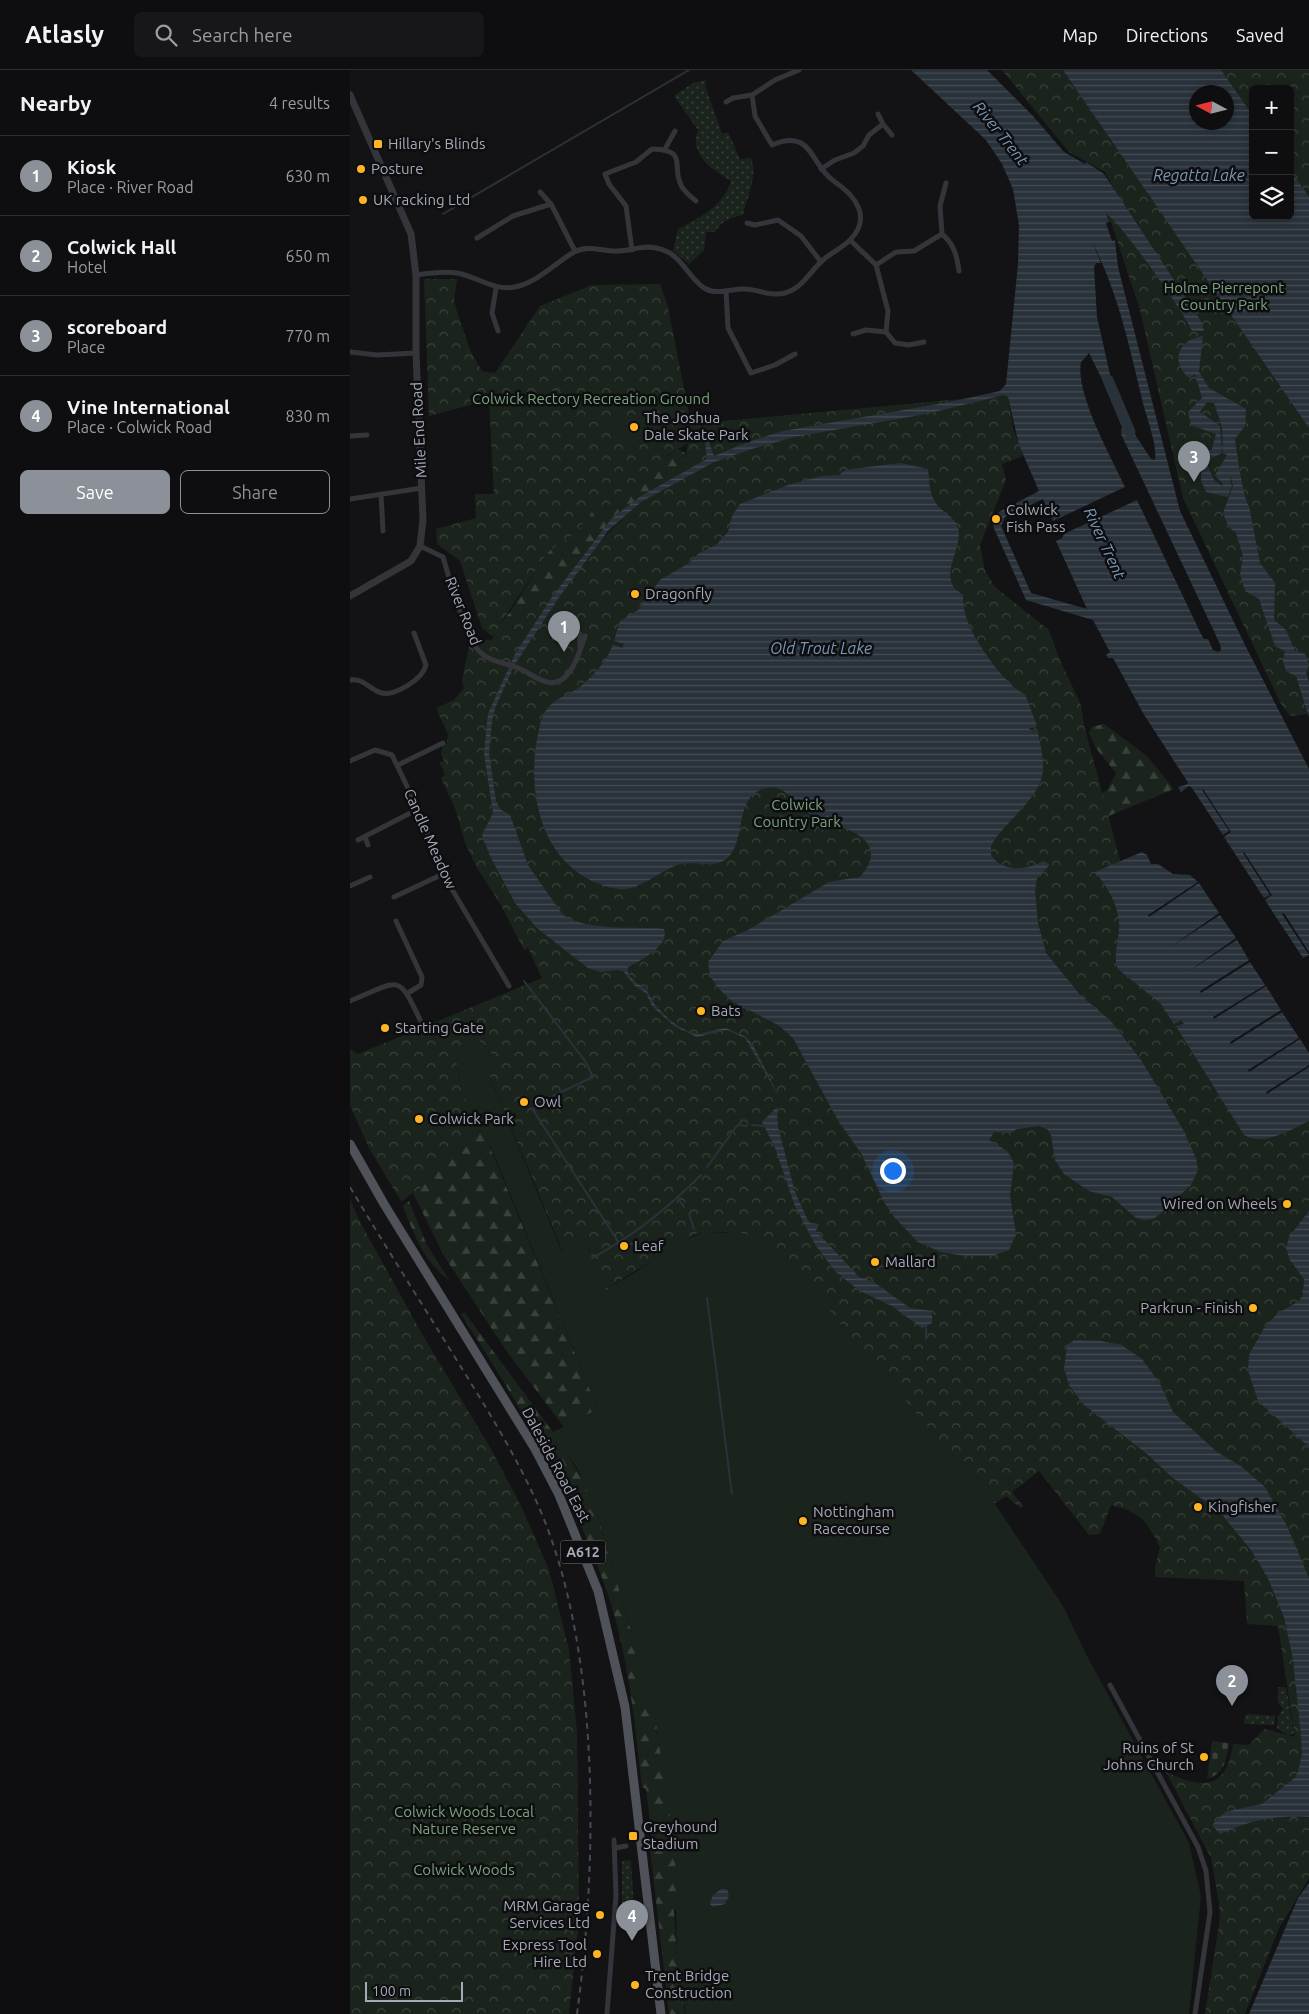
<!DOCTYPE html>
<meta charset="utf-8">
<style>
:root{--surface:#0e0e10;--page:#171719;--text:#f1f3f6;--muted:#9b9c9f;--line:#2e2e30;--accent:#8c9099}
body{margin:0;font-family:Ubuntu,sans-serif;background:var(--page);color:var(--text)}
.controls{position:absolute;right:15px;top:15px;display:grid;overflow:hidden;border-radius:8px;box-shadow:0 2px 8px #0003}
.controls button{width:45px;height:45px;display:grid;place-items:center;padding:0;border:0;border-bottom:1px solid var(--line);background:var(--surface);color:var(--text);font:25px sans-serif}
.compass{position:absolute;left:839px;top:15px;width:45px;height:45px;border-radius:50%;background:var(--surface);box-shadow:0 2px 8px #0003;rotate:277deg}
.scale{position:absolute;left:15px;bottom:12px;width:98px;box-sizing:border-box;padding-left:5px;border:2px solid #a4aab7;border-top:0;font-size:14px;line-height:18px;white-space:nowrap;color:#a4aab7;-webkit-text-stroke:4px #0e0e10;paint-order:stroke}
.you{position:absolute;left:542px;top:1100px;width:18px;height:18px;margin:-12px;border:4px solid #fff;border-radius:50%;background:#1a73e8;box-shadow:0 0 0 8px #1a73e833}
.badge{display:grid;place-items:center;width:32px;height:32px;border-radius:50%;background:var(--accent);color:#fff;font-size:16px;font-weight:700}
.pin{position:absolute;translate:-50% -41px;filter:drop-shadow(0 1px 2px #0008)}
.pin::after{content:'';position:absolute;top:26px;width:18px;height:15px;background:inherit;clip-path:polygon(0 0,100% 0,50% 100%)}
.list{margin:0;padding:0;list-style:none}
h2{display:flex;justify-content:space-between;align-items:center;height:65px;margin:0;padding:0 20px;font-size:21px}
h2 small{font-size:16px;font-weight:400;color:var(--muted)}
.list li{display:grid;grid-template-columns:32px 1fr auto;gap:15px;align-items:center;box-sizing:border-box;height:80px;padding:0 20px;border-top:1px solid var(--line)}
.list b{display:block;font-size:19px;white-space:nowrap}
.list p{margin:0;font-size:16px;white-space:nowrap;color:var(--muted)}
.list em{font-size:16px;font-style:normal;color:var(--muted)}
.actions{display:flex;gap:10px;padding:15px 20px}
.actions a{flex:1;padding:11px 0;border:1px solid var(--accent);border-radius:8px;text-align:center;font-size:18px;color:var(--accent)}
.actions .main{background:var(--accent);color:#fff}
.icon{flex:none;width:28px;height:28px;fill:none;stroke:currentColor;stroke-width:2;stroke-linecap:round;stroke-linejoin:round}
.map{position:relative;flex:none;width:959px;height:1944px;overflow:hidden}
header{display:flex;align-items:center;gap:30px;box-sizing:border-box;height:70px;padding:0 25px;background:var(--surface);border-bottom:1px solid var(--line)}
header strong{font-size:24px}
nav{display:flex;gap:28px;margin-inline-start:auto;font-size:18px}
.search{width:350px;height:45px;background:var(--page);display:flex;align-items:center;gap:12px;box-sizing:border-box;padding:0 18px;border-radius:8px;color:var(--muted);font-size:19px}
main{display:flex}
aside{flex:1;background:var(--surface)}
.map>svg:first-child{display:block}
.grass{fill:url(#grass-dots)}
.forest{fill:url(#forest-firs)}
.cemetery{fill:url(#cemetery-stones)}
.park{fill:url(#park-crowns);fill-rule:evenodd}
.pitch{fill:#1b241c}
.water{fill:url(#water-rules);fill-rule:evenodd}
.lines{fill:none;stroke-linecap:round;stroke-linejoin:round}
.stream{stroke:#29323a;stroke-width:2}
.river{stroke:#29323a;stroke-width:11}
.minor{stroke:#34353b;stroke-width:5}
.tertiary{stroke:#34353b;stroke-width:7}
.primary{stroke:#50525a;stroke-width:9}
.rail{stroke:#474950;stroke-width:2;stroke-dasharray:6 5;stroke-linecap:butt}
.poi-dot{fill:#ffb522;stroke:#0e0e10;stroke-width:2}
.labels{text-anchor:middle;stroke-width:5;stroke-linejoin:round;paint-order:stroke}
.shield{fill:#0e0e10;stroke:#777b85;stroke-width:1}
.shield-label{font-size:14px;font-weight:bold;fill:#a4aab7}
.poi-label{font-size:15px;fill:#a4aab7;stroke:#0e0e10;text-anchor:start}
.park-label{font-size:15px;fill:#79a47c;stroke:#0e0e10}
.street-label{font-size:15px;fill:#a4aab7;stroke:#0e0e10}
.water-label{font-size:16px;font-style:italic;fill:#7898b5;stroke:#0e0e10}
</style>
<header>
<strong>Atlasly</strong>
<div class="search"><svg class="icon" aria-label="search" viewBox="0 0 24 24"><circle cx="10" cy="10" r="6"/><path d="M15 15l6 6"/></svg>Search here</div>
<nav><a>Map</a><a>Directions</a><a>Saved</a></nav>
</header>
<main>
<aside>
<h2>Nearby<small>4 results</small></h2>
<ul class="list">
<li><span class="badge">1</span><div><b>Kiosk</b><p>Place · River Road</p></div><em>630 m</em></li>
<li><span class="badge">2</span><div><b>Colwick Hall</b><p>Hotel</p></div><em>650 m</em></li>
<li><span class="badge">3</span><div><b>scoreboard</b><p>Place</p></div><em>770 m</em></li>
<li><span class="badge">4</span><div><b>Vine International</b><p>Place · Colwick Road</p></div><em>830 m</em></li>
</ul>
<div class="actions"><a class="main">Save</a><a>Share</a></div>
</aside>
<div class="map">
<svg width="959" height="1944" viewBox="0 0 959 1944">
<defs>
<pattern id="grass-dots" width="8" height="8" patternUnits="userSpaceOnUse" patternTransform="scale(1.25)"><rect width="8" height="8" fill="#1b241c"/><path d="M2 2h.1M6 6h.1" fill="none" stroke="#39413b" stroke-width="1.8" stroke-linecap="round"/></pattern>
<pattern id="forest-firs" width="22" height="20" patternUnits="userSpaceOnUse" patternTransform="scale(1.25)"><rect width="22" height="20" fill="#1b241c"/><path d="M5 1l3.5 6h-7zM16 11l3.5 6h-7z" fill="#39413b"/></pattern>
<pattern id="cemetery-stones" width="16" height="16" patternUnits="userSpaceOnUse" patternTransform="scale(1.25)"><rect width="16" height="16" fill="#1b241c"/><path d="M2 7V4a2 2 0 0 1 4 0v3zM10 15v-3a2 2 0 0 1 4 0v3z" fill="#39413b"/></pattern>
<pattern id="park-crowns" width="20" height="18" patternUnits="userSpaceOnUse" patternTransform="scale(1.25)"><rect width="20" height="18" fill="#1b241c"/><path d="M2 6a3 3 0 1 1 6 0M12 15a3 3 0 1 1 6 0" fill="none" stroke="#39413b"/></pattern>
<pattern id="water-rules" width="6" height="5" patternUnits="userSpaceOnUse" patternTransform="scale(1.25)"><rect width="6" height="5" fill="#29323a"/><path d="M0 2.5h6" fill="none" stroke="#454d54"/></pattern>
</defs>
<rect width="100%" height="100%" fill="#131315"/>
<g class="grass">
<path d="M356 10 355 15 372 64 378 62 390 89 401 88C408 107 397 127 393 145 379 148 373 150 365 162H356L354 180 339 194 323 181 328 159C349 148 374 136 381 111 362 100 339 85 348 60L324 26 343 13Z"/>
<polygon points="928,1617 936,1617 944,1663 939,1666 927,1658 928,1647 933,1639 928,1633"/>
<polygon points="899,1644 925,1646 924,1655 894,1654 895,1645"/>
<polygon points="281,1790 284,1839 272,1841 272,1791"/>
</g>
<g class="forest">
<path d="M328 379 335 383C337 409 280 431 262 448L165 584 142 571 145 560 160 542 194 488 200 480 223 465 245 440 258 438 268 423 292 412 312 390Z"/>
<polygon points="754,654 797,686 824,719 744,752 747,726 757,720 766,703 745,677 739,663 741,657"/>
<polygon points="132,1058 248,1339 214,1357 157,1282 94,1186 63,1123 72,1117 83,1097"/>
<path d="M59 1131 76 1173 99 1210C74 1192 64 1165 53 1136Z"/>
<path d="M115 1243 211 1373 238 1420 247 1443 284 1571 290 1622 294 1624 297 1636 305 1645 320 1742 341 1838 324 1840 327 1887 335 1944H319L299 1770H302L296 1719 292 1717C285 1655 279 1591 260 1531 226 1427 170 1336 111 1244Z"/>
</g>
<path class="cemetery" d="M862 1671 879 1673C877 1689 874 1704 857 1709Z"/>
<g class="park">
<path d="M652 0H959V644L940 646 931 634 833 428 790 240 761 152H759L756 144 764 119 755 102 719 82ZM903 19H940V146H903ZM846 22H876V52H846Z"/>
<path d="M74 209H107L104 232 120 280 132 301 145 303 190 236 242 215 310 214 318 237 341 354 654 325 658 327 663 358 673 386 652 394 656 410 630 475 635 501 645 517 699 560 709 588 731 635 734 655 793 876 918 1062 959 1043V1808L929 1858 895 1944H855L870 1848 869 1833 861 1788 816 1702C853 1720 877 1719 883 1674L899 1675 914 1659 945 1667 928 1556 897 1554 894 1511 805 1507V1498L810 1477C796 1450 790 1442 761 1435L750 1464 739 1465 689 1401 662 1422 673 1436 670 1438 656 1426 644 1434 633 1416 600 1384 486 1250 440 1191 421 1175 395 1164 371 1162 346 1164 259 1217 257 1223 234 1170 212 1180 139 1004 149 1000 107 997C110 1018 120 1041 132 1058L83 1097 72 1117 51 1131 19 1078 0 1035V979L8 984 192 908 178 878 174 880 152 837 126 796 115 773 106 741 91 708 95 705 90 693 94 691 91 684 93 675 97 674 98 664 86 638 104 630 114 618 112 610 120 572 148 569 335 389 338 373 318 385 292 412 268 423 258 438 245 440 221 467 200 480 194 488 142 566 132 558 110 491 87 474 86 459 126 448 125 424H144L139 330 79 346Z"/>
<polygon points="0,1129 9,1150 72,1264 141,1379 172,1438 199,1500 219,1580 227,1662 229,1848 219,1944 0,1944"/>
</g>
<g class="pitch">
<polygon points="294,339 307,360 277,379 261,355 272,348 274,351"/>
<polygon points="126,969 138,977 149,1000 139,1005 211,1180 234,1170 257,1222 259,1217 283,1204 325,1175 351,1163 389,1163 405,1167 421,1175 448,1196 462,1213 482,1244 587,1368 633,1416 713,1536 737,1586 839,1773 851,1826 839,1944 336,1944 327,1890 325,1781 305,1645 297,1636 294,1624 290,1623 283,1567 247,1443 227,1398 203,1362 248,1339 142,1080 112,1023 105,983"/>
</g>
<g class="water">
<path d="M561 0H637L683 46 714 82 735 94 736 92 754 104 851 251 854 261H842C836 245 768 148 756 144L759 152 756 153 762 171 765 170 768 197 830 441 896 577 959 699V882L934 843 932 844 959 885 953 888 915 830 922 825 894 782 893 783 920 825 914 828 874 767 881 762 853 719 852 720 879 761 873 765 842 718 839 716 831 722 828 717 838 714 837 711 793 643 763 588H758L756 585 760 582 743 550 676 530 643 456 649 442 689 421 669 375 658 327 654 325 576 344 444 367 402 379 364 392 291 432 258 461 210 526 165 594 145 638 142 651 139 683 146 731 150 739 160 745 178 795 212 844C235 862 286 856 314 859 320 876 290 891 278 897V904L285 912 296 919 305 935 322 952 337 961 348 964 376 958 396 967 403 975 430 1028 395 968 377 960 347 967 324 956 302 936 296 923 285 916 273 901 267 900 251 902 238 898 187 858 165 833 140 786 132 765 143 743 134 683 138 644 165 584 202 527 262 448 291 426 357 389 354 364H356L364 386 398 372 433 361 600 332 650 321 656 314 668 194 669 155 663 119 652 94 636 70ZM742 172C769 224 780 280 794 337 798 352 807 374 805 390L801 389 774 348 769 350 772 357 771 364 870 574 871 580 868 582 863 580 858 569H854L851 564 787 430 714 464 712 468 706 471 737 539 681 523 651 456 655 447 693 429 703 451 775 417C760 385 725 323 731 292L739 283 759 323 764 322 747 247 744 197 746 193H751Z"/>
<path d="M713 0H871L903 46V146H940V100L959 127V358ZM846 22H876V52H846Z"/>
<path d="M853 266 849 302 859 318 896 339 895 356 885 369C887 383 893 429 899 436L910 493 925 513 924 550 936 560 945 581 955 584 959 595 956 603 959 613V647L946 606 936 601 933 591 935 581 925 576 909 529 895 521 890 504 893 486 886 463 879 457 873 443 883 416 881 407H879L882 416 878 427 856 422 851 410V388L862 379 866 364 841 355 838 342 852 328 845 304 839 308C820 291 828 270 853 266ZM857 332 864 333 872 356 873 383 877 385 865 405 873 414 872 416 864 410 855 391 872 383 870 356 850 342Z"/>
<path d="M550 393 578 399C579 409 579 421 584 430 590 443 609 447 609 464 609 484 587 511 613 525 613 536 615 545 619 555 627 574 657 618 675 624L687 656 679 658 680 660H684L681 664 687 659C690 673 695 691 692 706 689 726 657 752 645 769L641 776V785C652 803 678 800 693 791L699 794 698 797 687 808 685 820 688 853 696 883 731 926 760 950 791 990 832 1058 846 1088 848 1100 841 1115 810 1144 803 1149 793 1150 785 1147 762 1127 739 1121 714 1104 705 1090 701 1065 697 1059 689 1056 667 1059 661 1063 644 1062 639 1070 657 1081 664 1093 660 1125 666 1164 659 1180 641 1186H615L591 1182 568 1172 545 1148 534 1132 511 1083 489 1052 443 968 428 955 383 932 369 919 360 906 358 892 373 871 398 860 479 812 510 807C545 767 489 757 462 745 444 736 436 710 412 719 381 731 399 780 371 792 359 797 343 791 330 794 311 800 294 817 275 819 264 820 252 815 242 811 185 783 176 710 190 655 197 628 212 630 231 616 243 607 259 588 263 574L272 578 274 574 264 571 270 551 288 540 310 510 339 493 349 483 366 475 378 462 382 446 390 434 438 415 472 406 489 405 495 400Z"/>
<path d="M792 782 797 785 801 794H808L823 804 840 805 848 812 798 845 799 847 849 813 869 843 819 878 870 845 886 868 836 903 887 870 899 890 850 921 851 923 900 892 915 915 863 947 864 949 916 916 931 940 880 972 881 974 932 942 949 968 898 1000 899 1002 950 969 959 983V995L916 1022 917 1024 959 997V1051C941 1059 914 1077 894 1065L826 956 834 954 830 948 824 954 811 934 768 899C763 886 768 873 769 860 771 839 758 817 745 802Z"/>
<polygon points="427,1037 428,1057 445,1122 459,1153 469,1154 466,1161 509,1207 522,1211 560,1238 582,1241 582,1253 572,1258 542,1236 510,1221 486,1202 466,1176 445,1136 425,1078 412,1052"/>
<polygon points="959,1141 959,1377 908,1331 898,1300 899,1285 914,1258 927,1244 949,1231 953,1225 954,1209 940,1190 936,1178 939,1167"/>
<path d="M724 1270 751 1271 771 1275 792 1289 810 1314 823 1342 867 1382 892 1397 915 1417 937 1456 959 1508V1747C925 1745 901 1750 870 1764L862 1755 875 1742 912 1734 947 1706 952 1684 951 1666 943 1589 934 1547 917 1506 901 1480 870 1442 823 1408 797 1384 733 1334 719 1315 714 1298 717 1276Z"/>
<polygon points="959,1813 959,1944 899,1944 948,1828"/>
<polygon points="371,1819 377,1819 379,1826 375,1834 363,1837 360,1834 363,1825"/>
</g>
<g class="lines">
<g class="stream">
<polyline points="93,144 339,0"/>
<polyline points="174,911 235,991 243,1007 188,1033 183,1040 269,1173"/>
<polyline points="402,1055 415,1056"/>
<polyline points="357,1097 386,1057 388,1055 397,1056"/>
<polyline points="327,1127 334,1137"/>
<polyline points="339,1144 344,1159"/>
<path d="M242 1188C282 1167 319 1137 351 1105"/>
<polyline points="357,1228 382,1424"/>
<polyline points="576,1269 576,1256"/>
</g>
<polyline class="river" points="758,310 780,362"/>
<g class="minor">
<polyline points="376,32 383,28 402,25"/>
<polyline points="528,44 533,54 542,65"/>
<polyline points="315,79 325,61"/>
<polyline points="471,99 485,90 504,83 513,76 519,65 533,54"/>
<path d="M596 113 590 136 592 164C604 174 607 186 609 201"/>
<polyline points="190,122 201,134"/>
<polyline points="397,153 405,155 428,150 451,166 471,192"/>
<polyline points="127,168 163,146 201,134 225,181"/>
<polyline points="500,170 526,195 538,241 536,262"/>
<path d="M282 180 276 136 259 114 255 104 286 92 302 79C340 80 320 97 332 117 335 122 341 127 346 131"/>
<polyline points="526,195 546,182 564,181 592,164"/>
<path d="M66 205C80 203 94 201 107 203 128 207 144 221 165 217 187 213 205 193 224 182 239 174 253 182 268 181 278 181 288 177 298 177 332 179 333 203 354 218 367 226 382 218 395 219 406 219 417 225 429 224 451 222 458 203 473 190 481 183 492 178 500 170 522 148 506 126 485 112 460 96 463 57 422 75L405 46 402 25 425 10 449 0"/>
<polyline points="146,218 142,243 148,261"/>
<polyline points="376,221 378,258 401,303 425,295 445,284"/>
<polyline points="503,264 516,260 536,262 545,273 559,275 574,272"/>
<polyline points="0,282 27,285 66,283"/>
<polyline points="0,366 17,365"/>
<polyline points="31,424 33,461"/>
<polyline points="0,429 72,418"/>
<path d="M70 476 93 487C98 505 117 569 128 580 137 591 154 593 166 597 177 601 187 610 197 612 220 618 230 581 235 566"/>
<polyline points="230,576 230,564"/>
<path d="M0 610C15 608 19 620 32 623 45 626 73 609 76 595L64 563"/>
<polyline points="0,691 25,680 42,685 68,739 93,804 159,916"/>
<polyline points="48,695 93,673"/>
<polyline points="15,767 18,775"/>
<polyline points="8,770 68,739"/>
<polyline points="0,816 20,807"/>
<polyline points="44,827 93,804"/>
<polyline points="46,851 72,907 71,915 58,923"/>
<path d="M0 931C52 910 47 901 73 956"/>
<polyline points="760,1615 848,1777 856,1801 860,1842 845,1944"/>
<polyline points="265,1778 276,1776"/>
<polyline points="257,1944 266,1825 264,1770"/>
</g>
<polyline class="tertiary" points="0,25 61,164 66,205 66,283 73,450 70,476 61,491 0,526"/>
<polyline class="primary" points="0,1074 34,1134 185,1379 209,1425 248,1521 275,1637 311,1944"/>
<path class="rail" d="M0 1117C32 1171 65 1223 98 1276 130 1328 163 1379 188 1435 251 1578 248 1791 227 1944"/>
</g>
<g class="poi-dot">
<rect x="23" y="69" width="10" height="10" rx="2.5"/>
<circle cx="11" cy="99" r="5"/>
<circle cx="13" cy="130" r="5"/>
<circle cx="284" cy="357" r="5"/>
<circle cx="646" cy="449" r="5"/>
<circle cx="285" cy="524" r="5"/>
<circle cx="351" cy="941" r="5"/>
<circle cx="35" cy="958" r="5"/>
<circle cx="174" cy="1032" r="5"/>
<circle cx="69" cy="1049" r="5"/>
<circle cx="937" cy="1134" r="5"/>
<circle cx="274" cy="1176" r="5"/>
<circle cx="525" cy="1192" r="5"/>
<circle cx="903" cy="1238" r="5"/>
<circle cx="848" cy="1437" r="5"/>
<circle cx="453" cy="1451" r="5"/>
<circle cx="854" cy="1687" r="5"/>
<rect x="278" y="1761" width="10" height="10" rx="2.5"/>
<circle cx="250" cy="1845" r="5"/>
<circle cx="247" cy="1884" r="5"/>
<circle cx="285" cy="1915" r="5"/>
</g>
<g class="labels">
<rect class="shield" x="210.5" y="1470.5" width="45" height="23" rx="4"/>
<g class="shield-label">
<text x="233" y="1487">A612</text>
</g>
<g class="poi-label">
<text x="38" y="79">Hillary's Blinds</text>
<text x="21" y="104">Posture</text>
<text x="23" y="135">UK racking Ltd</text>
<text x="294" y="353">The Joshua<tspan x="294" dy="17">Dale Skate Park</tspan></text>
<text x="656" y="445">Colwick<tspan x="656" dy="17">Fish Pass</tspan></text>
<text x="295" y="529">Dragonfly</text>
<text x="361" y="946">Bats</text>
<text x="45" y="963">Starting Gate</text>
<text x="184" y="1037">Owl</text>
<text x="79" y="1054">Colwick Park</text>
<text x="927" y="1139" text-anchor="end">Wired on Wheels</text>
<text x="284" y="1181">Leaf</text>
<text x="535" y="1197">Mallard</text>
<text x="893" y="1243" text-anchor="end">Parkrun - Finish</text>
<text x="858" y="1442">Kingfisher</text>
<text x="463" y="1447">Nottingham<tspan x="463" dy="17">Racecourse</tspan></text>
<text x="844" y="1683" text-anchor="end">Ruins of St<tspan x="844" dy="17">Johns Church</tspan></text>
<text x="293" y="1762">Greyhound<tspan x="293" dy="17">Stadium</tspan></text>
<text x="240" y="1841" text-anchor="end">MRM Garage<tspan x="240" dy="17">Services Ltd</tspan></text>
<text x="237" y="1880" text-anchor="end">Express Tool<tspan x="237" dy="17">Hire Ltd</tspan></text>
<text x="295" y="1911">Trent Bridge<tspan x="295" dy="17">Construction</tspan></text>
</g>
<g class="park-label">
<text x="874" y="223">Holme Pierrepont<tspan x="874" dy="17">Country Park</tspan></text>
<text x="241" y="334">Colwick Rectory Recreation Ground</text>
<text x="447" y="740">Colwick<tspan x="447" dy="17">Country Park</tspan></text>
<text x="114" y="1747">Colwick Woods Local<tspan x="114" dy="17">Nature Reserve</tspan></text>
<text x="114" y="1805">Colwick Woods</text>
</g>
<g class="street-label">
<text transform="translate(69 360) rotate(-93)" y="5">Mile End Road</text>
<text transform="translate(113 541) rotate(68)" y="5">River Road</text>
<text transform="translate(80 769) rotate(66)" y="5">Candle Meadow</text>
<text transform="translate(206 1395) rotate(62)" y="5">Daleside Road East</text>
</g>
<g class="water-label">
<text transform="translate(651 63) rotate(51)" y="6">River Trent</text>
<text x="849" y="111">Regatta Lake</text>
<text transform="translate(755 473) rotate(65)" y="6">River Trent</text>
<text x="471" y="584">Old Trout Lake</text>
</g>
</g>
</svg>
<div class="controls">
<button>+</button>
<button>−</button>
<button><svg class="icon" aria-label="layers" viewBox="0 0 24 24"><path d="M12 4l9 5-9 5-9-5zM3 14l9 5 9-5"/></svg></button>
</div>
<svg class="compass" viewBox="-18 -18 36 36"><path d="M0-13l5 13h-10z" fill="#e53935"/><path d="M0 13l5-13h-10z" fill="#9b9c9f"/></svg>
<div class="scale">100 m</div>
<div class="you"></div>
<div class="pin badge" style="left:214px;top:582px">1</div>
<div class="pin badge" style="left:882px;top:1636px">2</div>
<div class="pin badge" style="left:844px;top:412px">3</div>
<div class="pin badge" style="left:282px;top:1871px">4</div>
</div>
</main>
